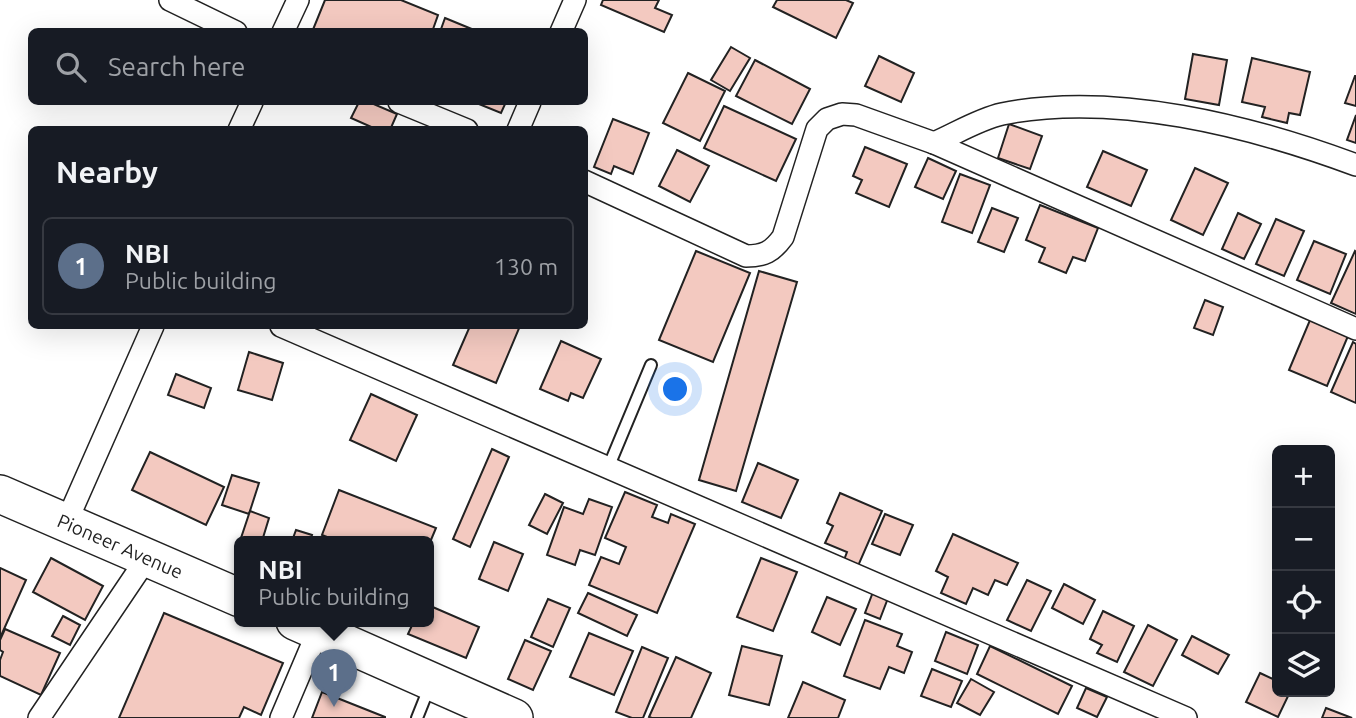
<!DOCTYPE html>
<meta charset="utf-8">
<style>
:root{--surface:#171b24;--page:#20242c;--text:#f1f3f6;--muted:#9ea1a6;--line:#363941;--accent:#8c9099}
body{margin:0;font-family:Ubuntu,sans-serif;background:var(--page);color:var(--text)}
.controls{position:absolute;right:21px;bottom:21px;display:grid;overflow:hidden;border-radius:10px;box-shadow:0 7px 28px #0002}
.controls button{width:63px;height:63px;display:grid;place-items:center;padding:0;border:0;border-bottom:2px solid var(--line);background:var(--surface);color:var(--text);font:35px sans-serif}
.you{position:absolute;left:676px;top:390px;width:24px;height:24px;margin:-18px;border:5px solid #fff;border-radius:50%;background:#1a73e8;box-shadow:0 0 0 10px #1a73e833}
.badge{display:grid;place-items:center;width:46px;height:46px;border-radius:50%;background:var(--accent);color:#fff;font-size:23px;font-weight:700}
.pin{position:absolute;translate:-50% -58px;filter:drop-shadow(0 2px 4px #0008)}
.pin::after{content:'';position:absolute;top:37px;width:24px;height:21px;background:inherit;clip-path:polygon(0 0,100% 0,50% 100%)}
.popup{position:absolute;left:234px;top:536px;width:200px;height:91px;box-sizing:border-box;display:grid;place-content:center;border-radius:10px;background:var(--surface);filter:drop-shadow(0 2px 5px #0005);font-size:23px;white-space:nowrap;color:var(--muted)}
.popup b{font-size:26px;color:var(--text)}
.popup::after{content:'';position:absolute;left:50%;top:100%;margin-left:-14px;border:14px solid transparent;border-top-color:var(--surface)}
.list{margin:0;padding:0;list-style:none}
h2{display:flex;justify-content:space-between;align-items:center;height:91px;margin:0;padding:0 28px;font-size:30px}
h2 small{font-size:23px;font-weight:400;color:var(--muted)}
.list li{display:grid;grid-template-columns:46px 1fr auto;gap:21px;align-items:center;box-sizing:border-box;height:98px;margin:0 14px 14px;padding:0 14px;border:2px solid var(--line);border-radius:10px}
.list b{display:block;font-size:26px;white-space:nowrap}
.list p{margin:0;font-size:23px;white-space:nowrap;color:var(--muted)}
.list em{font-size:23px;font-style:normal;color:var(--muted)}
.icon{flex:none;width:38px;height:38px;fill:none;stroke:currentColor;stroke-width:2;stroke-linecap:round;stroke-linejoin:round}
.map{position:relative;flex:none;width:1356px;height:718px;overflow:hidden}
.search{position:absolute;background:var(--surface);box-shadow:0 7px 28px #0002;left:28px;top:28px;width:560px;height:77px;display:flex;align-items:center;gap:18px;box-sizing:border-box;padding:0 24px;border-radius:10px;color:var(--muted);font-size:26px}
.panel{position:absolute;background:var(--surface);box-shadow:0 7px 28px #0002;left:28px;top:126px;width:560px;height:203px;border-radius:10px}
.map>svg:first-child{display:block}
.building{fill:#f3c9c0;stroke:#222;stroke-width:2}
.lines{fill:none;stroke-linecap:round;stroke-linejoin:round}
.service-casing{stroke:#222;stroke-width:14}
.minor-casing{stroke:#222;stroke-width:24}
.trunk-casing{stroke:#222;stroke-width:40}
.service{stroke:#fff;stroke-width:10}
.minor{stroke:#fff;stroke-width:21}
.trunk{stroke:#fff;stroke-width:37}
.labels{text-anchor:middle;stroke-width:5;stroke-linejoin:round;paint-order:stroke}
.street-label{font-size:19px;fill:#222;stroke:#fff}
</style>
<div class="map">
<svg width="1356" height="718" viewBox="0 0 1356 718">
<rect width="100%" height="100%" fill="#fff"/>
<g class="building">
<polygon points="325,0 401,0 438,15 432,32 312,32"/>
<polygon points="603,0 659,0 655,8 672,15 664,32 601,5"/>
<polygon points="777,0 846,0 853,3 836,38 773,7"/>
<polygon points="445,18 479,32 440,32"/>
<polygon points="731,47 750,58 730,91 711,80"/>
<polygon points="1193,54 1227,60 1219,105 1185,99"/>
<polygon points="879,56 914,73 901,102 865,86"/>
<polygon points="1252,58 1310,72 1300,115 1289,113 1287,123 1262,117 1265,107 1242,102"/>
<polygon points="755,60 810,89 792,124 736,96"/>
<polygon points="688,73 725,91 700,141 663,123"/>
<polygon points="1355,76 1356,76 1356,106 1345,103"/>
<polygon points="359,102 369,102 397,114 390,130 378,130 351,118"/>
<polygon points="474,102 506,102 501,113"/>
<polygon points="724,106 796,139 776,181 704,148"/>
<polygon points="1356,115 1356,143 1347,140"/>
<polygon points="613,119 649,133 633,174 614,166 611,174 594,167"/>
<polygon points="1009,124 1042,136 1030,169 998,158"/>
<polygon points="865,147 907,164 889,207 856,193 862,180 853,176"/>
<polygon points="677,150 709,166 690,202 659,186"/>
<polygon points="1103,151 1147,170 1131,206 1087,187"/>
<polygon points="928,158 956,171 943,199 915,187"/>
<polygon points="1195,168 1228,183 1203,235 1171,220"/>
<polygon points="960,174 990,185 972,233 942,222"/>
<polygon points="1040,205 1098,228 1085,261 1073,257 1066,273 1039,262 1045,248 1026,240"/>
<polygon points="992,208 1018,218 1004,252 978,242"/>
<polygon points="1238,213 1261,224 1244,259 1222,249"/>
<polygon points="1276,219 1304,231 1284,276 1256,264"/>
<polygon points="1314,241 1346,254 1330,294 1297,280"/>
<polygon points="696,251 750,273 713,362 659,340"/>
<polygon points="1355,251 1356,252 1356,314 1331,303"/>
<polygon points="759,271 797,282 736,491 699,480"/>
<polygon points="1205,300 1223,307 1213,335 1194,328"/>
<polygon points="1310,320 1348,336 1327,386 1289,370"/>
<polygon points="470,326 520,326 496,383 453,365"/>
<polygon points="561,341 601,359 583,398 571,393 568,401 540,389"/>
<polygon points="1353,342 1356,344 1356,403 1331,392"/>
<polygon points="249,352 283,363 272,400 238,390"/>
<polygon points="176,374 211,388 204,408 168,395"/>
<polygon points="371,394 417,415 396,461 350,440"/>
<polygon points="492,449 509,457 470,547 453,539"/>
<polygon points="150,452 224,487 206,525 132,490"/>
<polygon points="758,463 798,480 781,518 742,502"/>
<polygon points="232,475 259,483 249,514 222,505"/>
<polygon points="339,490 436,528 428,547 428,541 337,541 322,535"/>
<polygon points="625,492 657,505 652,517 668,523 671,514 695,524 657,613 589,585 601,557 619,564 626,547 605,538"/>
<polygon points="840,493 882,511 858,566 844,560 847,552 825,543 833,526 827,523"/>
<polygon points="545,494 563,503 547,534 529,525"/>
<polygon points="589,499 612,507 595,555 580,550 575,565 547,555 564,507 583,514"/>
<polygon points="250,511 269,518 262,541 240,541"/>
<polygon points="885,514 913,525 900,555 872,544"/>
<polygon points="296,530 312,535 310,541 292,541"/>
<polygon points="953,534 1018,563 1007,585 995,580 988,595 973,588 966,604 941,593 948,577 936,571"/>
<polygon points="494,542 523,554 508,591 479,579"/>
<polygon points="51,558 103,586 85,620 33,592"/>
<polygon points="761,558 797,572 773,631 737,617"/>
<polygon points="0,568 26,580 0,638"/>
<polygon points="1027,580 1051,591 1031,631 1007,620"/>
<polygon points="1064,584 1095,600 1083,624 1052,608"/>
<polygon points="873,592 888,598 880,619 865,613"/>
<polygon points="588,593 637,615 627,636 578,613"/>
<polygon points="827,597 856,609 840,645 812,632"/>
<polygon points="548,599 570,608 553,647 531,637"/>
<polygon points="428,605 479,627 466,658 408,634 414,621 428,621"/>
<polygon points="1103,611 1134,626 1117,662 1097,653 1102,645 1090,639"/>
<polygon points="164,613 283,663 261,715 244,707 239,718 119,718"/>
<polygon points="63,616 80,625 70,645 52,636"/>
<polygon points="865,620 902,634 897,646 912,652 904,673 889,667 880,689 844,676"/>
<polygon points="1148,625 1177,640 1153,686 1124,672"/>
<polygon points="5,629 60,653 41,695 0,676 0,660 3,652 0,650 0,640"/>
<polygon points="946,632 978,645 967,674 935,661"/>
<polygon points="589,633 633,651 614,695 570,677"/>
<polygon points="1192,636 1229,655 1218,674 1182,655"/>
<polygon points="525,640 551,651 533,690 508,679"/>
<polygon points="742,646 782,656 769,705 729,695"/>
<polygon points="990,646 1072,686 1058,714 977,674"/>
<polygon points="642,647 668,658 643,718 632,718 616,712"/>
<polygon points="676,657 711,673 691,718 652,718 649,717"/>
<polygon points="932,669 962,681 951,707 921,696"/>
<polygon points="1260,673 1277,681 1277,692 1290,692 1278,717 1246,702"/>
<polygon points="971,679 994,692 980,715 957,703"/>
<polygon points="803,682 845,700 838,718 788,718"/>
<polygon points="1086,688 1107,697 1097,717 1077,708"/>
<polygon points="322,692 385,717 385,718 312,718"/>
<polygon points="1326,708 1352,718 1322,718"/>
</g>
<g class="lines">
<defs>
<g id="service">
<polyline points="608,468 651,365"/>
<polyline points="417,718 429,688"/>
</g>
<g id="minor">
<polyline points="170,0 236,32"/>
<polyline points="283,32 298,0"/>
<polyline points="561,32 575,0"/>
<polyline points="399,102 467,130"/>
<polyline points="239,130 252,102"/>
<polyline points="518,130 530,102"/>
<path d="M934 143C955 134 979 119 1002 114 1114 91 1251 126 1356 165"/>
<path d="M584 181 746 256C764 256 772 252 783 237L817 129 827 119 842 114 856 115 934 143 1356 329"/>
<polyline points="281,326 1186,718"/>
<polyline points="66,523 153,326"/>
<polyline points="39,718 147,558"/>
<polyline points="281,718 318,631"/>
</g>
<g id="trunk">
<path id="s1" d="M0 494 240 598"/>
<polyline points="295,621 514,718"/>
</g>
</defs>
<use href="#service" class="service-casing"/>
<use href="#minor" class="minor-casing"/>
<use href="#trunk" class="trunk-casing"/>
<use href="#service" class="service"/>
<use href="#minor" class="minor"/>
<use href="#trunk" class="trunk"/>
</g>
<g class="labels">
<g class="street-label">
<text dy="7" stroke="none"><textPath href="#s1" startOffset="131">Pioneer Avenue</textPath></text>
</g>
</g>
</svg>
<div class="controls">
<button>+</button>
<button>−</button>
<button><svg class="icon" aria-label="locate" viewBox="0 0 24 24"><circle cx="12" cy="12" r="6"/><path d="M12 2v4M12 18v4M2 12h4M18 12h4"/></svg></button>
<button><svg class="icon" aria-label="layers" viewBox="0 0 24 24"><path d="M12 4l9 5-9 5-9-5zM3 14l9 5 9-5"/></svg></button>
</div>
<div class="you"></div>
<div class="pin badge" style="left:334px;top:707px;background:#5c6f8a">1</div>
<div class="popup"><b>NBI</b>Public building</div>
<div class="search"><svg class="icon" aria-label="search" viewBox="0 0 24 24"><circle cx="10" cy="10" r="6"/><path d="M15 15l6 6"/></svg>Search here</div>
<section class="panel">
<h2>Nearby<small></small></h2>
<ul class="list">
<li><span class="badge" style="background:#5c6f8a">1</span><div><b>NBI</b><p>Public building</p></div><em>130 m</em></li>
</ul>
</section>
</div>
